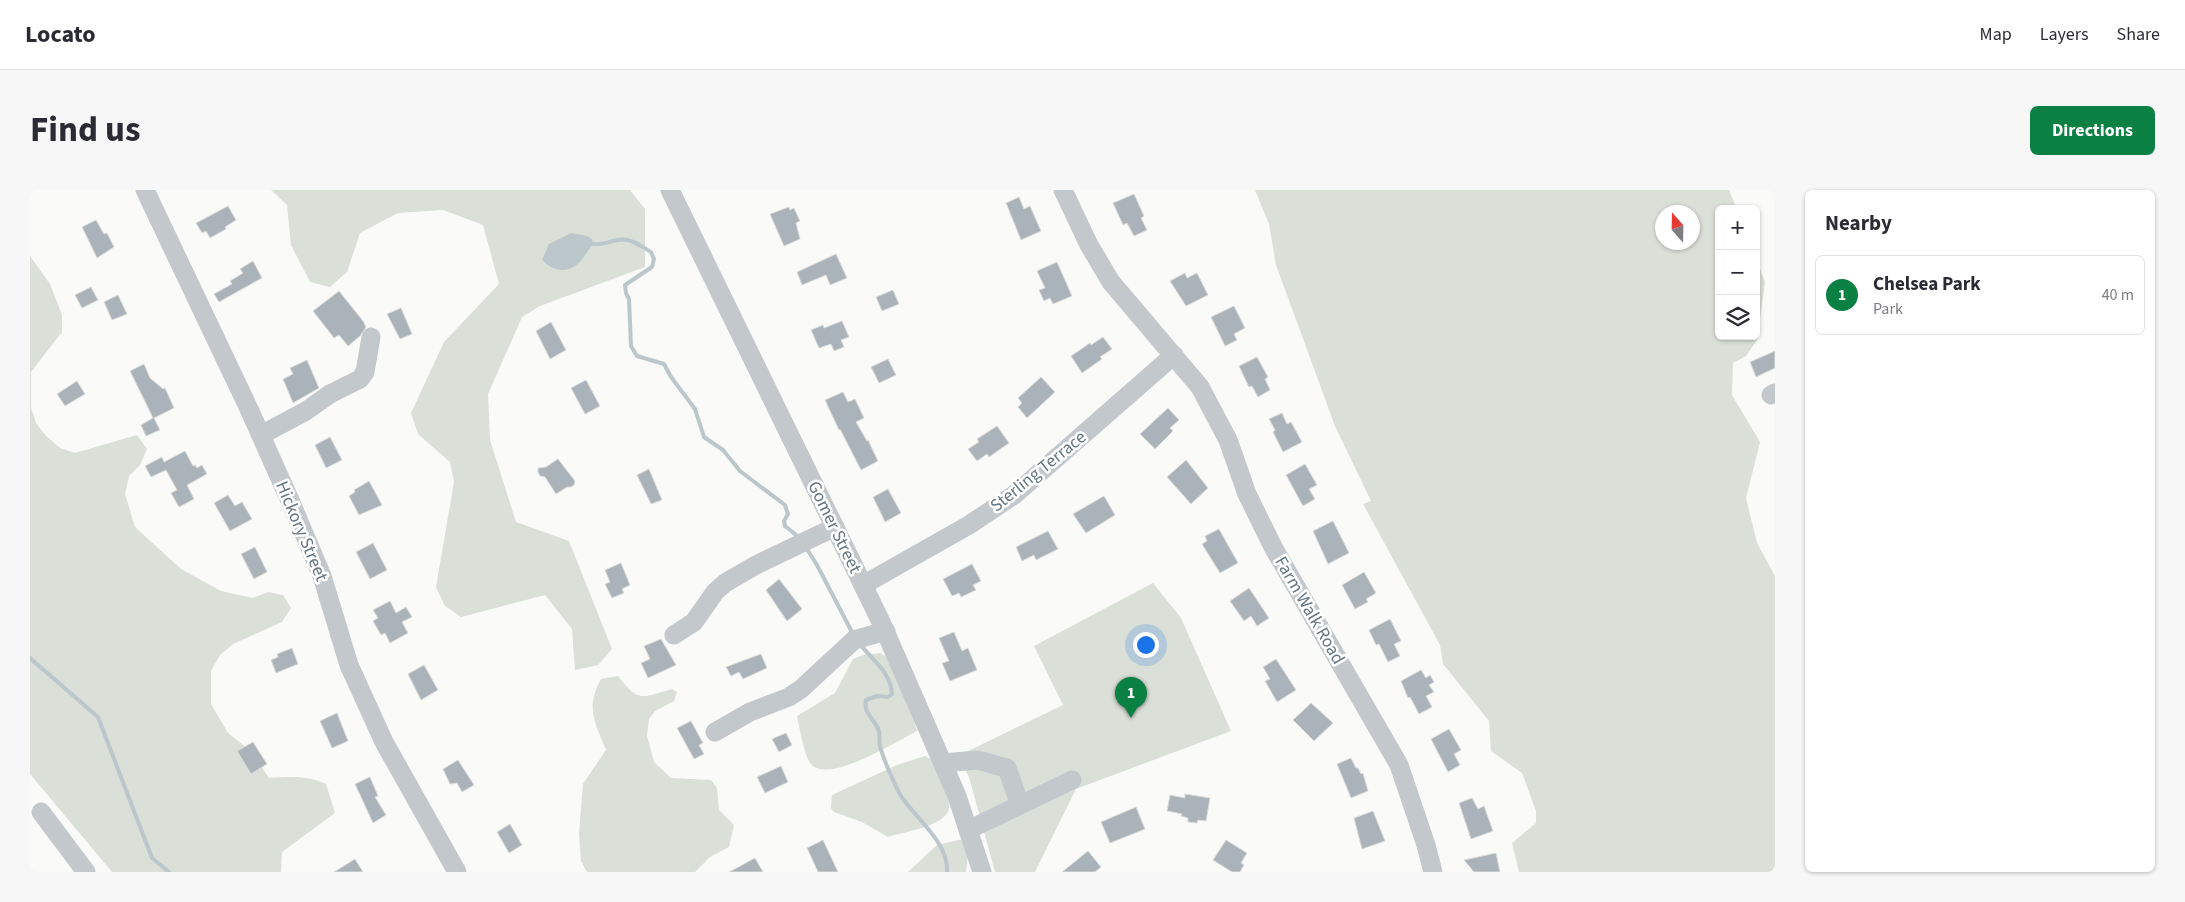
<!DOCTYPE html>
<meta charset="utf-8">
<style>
:root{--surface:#fff;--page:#f7f7f7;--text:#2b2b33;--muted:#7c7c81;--line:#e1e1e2;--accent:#0b8043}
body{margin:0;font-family:"Source Sans 3",sans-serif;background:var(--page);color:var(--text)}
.controls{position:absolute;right:15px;top:15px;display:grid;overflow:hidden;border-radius:8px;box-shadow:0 1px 4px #0004}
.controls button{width:45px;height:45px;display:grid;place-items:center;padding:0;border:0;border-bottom:1px solid var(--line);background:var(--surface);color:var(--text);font:25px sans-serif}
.compass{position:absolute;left:1625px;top:15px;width:45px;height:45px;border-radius:50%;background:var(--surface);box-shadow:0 1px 4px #0004;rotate:340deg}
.you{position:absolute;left:1115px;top:454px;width:18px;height:18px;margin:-12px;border:4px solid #fff;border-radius:50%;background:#1a73e8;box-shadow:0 0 0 8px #1a73e833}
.badge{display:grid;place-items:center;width:32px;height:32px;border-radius:50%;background:var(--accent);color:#fff;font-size:16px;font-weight:700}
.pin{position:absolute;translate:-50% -41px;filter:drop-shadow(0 1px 2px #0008)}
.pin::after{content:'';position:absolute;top:26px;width:18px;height:15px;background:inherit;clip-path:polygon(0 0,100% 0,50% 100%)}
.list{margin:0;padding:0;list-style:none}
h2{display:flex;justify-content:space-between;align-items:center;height:65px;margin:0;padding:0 20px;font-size:21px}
h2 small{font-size:16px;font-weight:400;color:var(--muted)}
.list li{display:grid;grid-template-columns:32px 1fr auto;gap:15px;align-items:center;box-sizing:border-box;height:80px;margin:0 10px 10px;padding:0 10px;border:1px solid var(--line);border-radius:8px}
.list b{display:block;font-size:19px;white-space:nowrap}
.list p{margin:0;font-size:16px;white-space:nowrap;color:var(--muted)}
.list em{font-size:16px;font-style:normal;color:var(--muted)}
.icon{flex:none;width:28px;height:28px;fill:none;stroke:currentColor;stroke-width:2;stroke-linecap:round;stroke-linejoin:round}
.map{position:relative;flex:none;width:1745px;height:682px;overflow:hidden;border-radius:8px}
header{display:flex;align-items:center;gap:30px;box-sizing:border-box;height:70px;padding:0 25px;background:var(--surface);border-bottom:1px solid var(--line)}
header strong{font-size:24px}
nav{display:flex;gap:28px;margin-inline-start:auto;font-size:18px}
.intro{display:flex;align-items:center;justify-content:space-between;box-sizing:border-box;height:120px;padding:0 30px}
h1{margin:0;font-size:35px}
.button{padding:12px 22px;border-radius:8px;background:var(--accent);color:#fff;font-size:18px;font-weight:700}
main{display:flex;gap:30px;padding:0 30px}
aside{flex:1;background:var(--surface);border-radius:8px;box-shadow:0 1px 4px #0004}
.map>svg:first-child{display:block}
.green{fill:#dadfd7;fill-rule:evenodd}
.water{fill:#bbc7cb}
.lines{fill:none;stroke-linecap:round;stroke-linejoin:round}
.stream{stroke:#bbc7cb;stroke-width:4}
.building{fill:#aab3b9;stroke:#dcdcda}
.minor{stroke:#c3c8cc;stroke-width:19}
.labels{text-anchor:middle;stroke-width:5;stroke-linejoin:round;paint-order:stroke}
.street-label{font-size:18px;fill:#657683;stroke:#fff}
</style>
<header>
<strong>Locato</strong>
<nav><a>Map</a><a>Layers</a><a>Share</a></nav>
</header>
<div class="intro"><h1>Find us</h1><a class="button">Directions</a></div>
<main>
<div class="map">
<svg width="1745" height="682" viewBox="0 0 1745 682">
<rect width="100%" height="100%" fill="#fafaf8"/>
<g class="green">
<polygon points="241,0 600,0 615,19 615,77 510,116 492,127 458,204 460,250 486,332 539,351 582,459 568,475 545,480 542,439 515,405 431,427 415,416 406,397 424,292 420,272 388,244 381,223 414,152 469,94 453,35 413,20 368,23 330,43 317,82 300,97 280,92 261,55 257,15"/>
<path d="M1225 0H1699L1707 19H1689V146H1726V69L1735 92 1727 150 1716 166 1703 173 1702 205 1730 252 1716 308 1727 353 1745 386V682H1489L1482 653 1506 633V621L1492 583 1461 561 1459 531 1413 474 1410 455 1333 314 1341 311 1305 236 1246 75 1239 34ZM1632 22H1662V52H1632Z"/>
<path d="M0 66 20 94 32 125V142L1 182V217L6 233 16 246 30 258 45 263 107 245 117 259 110 275 99 286 95 304 105 337 151 379 191 401 223 408 238 402 253 405 261 418 252 432 203 454 190 465 181 481V514L198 543 222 562 239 588C259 587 277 585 296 594L305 623 252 662 251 682H82L0 584Z"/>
<polygon points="1123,393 1151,428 1201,541 1046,599 1005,682 965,682 939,587 928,566 1033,515 1004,456"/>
<path d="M850 463C871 472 880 520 887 541 868 550 793 599 779 571 773 560 770 539 767 526L805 503 823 469 833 465Z"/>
<path d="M588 486C609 513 611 508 642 499L647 502 644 511 625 521 619 529 617 546 624 572 641 588 681 590 687 598 689 620 704 635 699 657 680 667 665 682H557L551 671 549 644 553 594 576 560C565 532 555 518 571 489Z"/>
<path d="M895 566 905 571 908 577C911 587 920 608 919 618 917 636 873 642 858 647L832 632 804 622 801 618 802 605 867 575Z"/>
<polygon points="934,649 938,665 936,682 878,682 907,655"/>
</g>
<path class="water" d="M541 43 557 46 562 49 563 54C558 60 552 72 545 76 534 84 520 79 512 70L519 54Z"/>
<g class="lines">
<g class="stream">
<path d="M563 54C573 55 577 52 587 50 599 47 611 56 621 62L624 69 622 77 595 95 596 103 599 109 601 156 607 166 634 174 641 187 665 219 674 247 693 260 710 281 755 315 758 324 754 331 755 336 770 348"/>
<polyline points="775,356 787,375 823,444"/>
<path d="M830 454C842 470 861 482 862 504L858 507 847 506 836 510C833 524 845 529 849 541 850 545 849 551 850 556 853 568 866 599 873 609 888 630 919 654 917 682"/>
<polyline points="0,468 68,527 122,668 139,682"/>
</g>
</g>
<g class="building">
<polygon points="1104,4 1114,26 1111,28 1117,40 1104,46 1097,33 1093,35 1083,13"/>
<polygon points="989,7 994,19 1000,16 1011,41 991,50 976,13"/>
<polygon points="198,16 206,30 195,37 196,39 180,48 176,41 172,43 166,33"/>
<polygon points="759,17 760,20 764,18 770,31 766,33 770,49 754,56 740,24"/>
<polygon points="66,30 74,44 77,43 84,57 67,68 52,37"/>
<polygon points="806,64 817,88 800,95 796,85 772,95 767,82"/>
<polygon points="223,71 232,88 189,112 184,104 202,94 200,91 213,83 210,79"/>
<polygon points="1027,72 1042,106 1023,114 1020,108 1014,111 1009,100 1015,98 1007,81"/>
<polygon points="1155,83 1157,88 1167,83 1178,105 1156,116 1140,91"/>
<polygon points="61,97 68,110 52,118 45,105"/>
<polygon points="863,100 869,114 852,121 846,107"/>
<polygon points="309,101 333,131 336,137 330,146 318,156 309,145 304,148 283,121"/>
<polygon points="88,105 97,124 82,130 74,112"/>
<polygon points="1204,116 1215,138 1204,144 1207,150 1195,156 1181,127"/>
<polygon points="371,118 382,144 370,149 357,124"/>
<polygon points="812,131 819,147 811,150 814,157 804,161 801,154 789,158 781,140 793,135 794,138"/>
<polygon points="521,132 536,160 520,169 506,141"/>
<polygon points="1073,147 1082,159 1070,167 1072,169 1052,183 1041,166 1060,153 1061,155"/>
<polygon points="1745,161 1745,178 1726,187 1720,172"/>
<polygon points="1227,167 1238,187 1235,189 1240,200 1228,207 1222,196 1219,197 1209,176"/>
<polygon points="858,169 866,185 849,193 841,177"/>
<polygon points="277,170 289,198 263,213 253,189 263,184 260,178"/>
<polygon points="114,174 120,188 133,199 135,198 144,218 124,228 130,240 116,246 111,235 123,228 100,181"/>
<polygon points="1011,187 1025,202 997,228 988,217 992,213 988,208"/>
<polygon points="556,190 570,216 555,224 541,198"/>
<polygon points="47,191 55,204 35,216 27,204"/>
<polygon points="813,202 818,212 825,209 834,228 826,232 837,251 838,250 848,271 831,280 810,239 809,240 795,210"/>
<polygon points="1138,218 1149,230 1140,238 1143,241 1125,259 1110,244"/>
<polygon points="1252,223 1257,234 1261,232 1272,252 1253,262 1243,242 1245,240 1239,229"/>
<polygon points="967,236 979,253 959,267 957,264 947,271 938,259 949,252 947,249"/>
<polygon points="300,247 312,270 296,278 285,255"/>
<polygon points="155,261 163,276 165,275 167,278 172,275 177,284 157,295 164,309 149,317 141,303 147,300 136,280 121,287 115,276 132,267 134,272"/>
<polygon points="528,269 545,291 544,295 541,297 537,297 526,304 515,287 510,286 508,282 508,278 516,277"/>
<polygon points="1156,270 1178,298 1161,314 1137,287"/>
<polygon points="1275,274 1287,295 1279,299 1285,309 1273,316 1256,285"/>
<polygon points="619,279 632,310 621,314 607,285"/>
<polygon points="339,291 352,315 329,325 319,306 325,302 324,300"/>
<polygon points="858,299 871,323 855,332 843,307"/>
<polygon points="198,305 205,316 212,312 222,329 200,341 184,313"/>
<polygon points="1074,306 1085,325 1056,343 1043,324"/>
<polygon points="1303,331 1319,363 1298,374 1283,341"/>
<polygon points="1189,339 1208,373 1190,383 1172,354 1177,351 1175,346"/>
<polygon points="1018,341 1028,359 1006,370 1004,365 992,371 986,357"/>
<polygon points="343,353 357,380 340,389 326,362"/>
<polygon points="225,357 237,382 224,389 211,364"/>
<polygon points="591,373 600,395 592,399 594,403 582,408 575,394 580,392 575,380"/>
<polygon points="942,374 951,391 943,395 946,400 931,407 929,403 922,406 913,389"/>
<polygon points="1334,382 1346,403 1336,409 1338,412 1325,419 1312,395"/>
<polygon points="749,389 772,419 757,431 736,400"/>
<polygon points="1219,398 1239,428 1227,436 1221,426 1214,431 1200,411"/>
<polygon points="360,411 366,423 376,417 382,427 372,432 378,443 360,453 355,443 351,445 343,431 348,428 343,420"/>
<polygon points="1360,429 1371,451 1364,454 1370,466 1358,472 1349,454 1346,455 1339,440"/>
<polygon points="924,442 932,461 938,458 947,480 920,491 912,473 919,471 909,448"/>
<polygon points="631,449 646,475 618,488 611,473 620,469 614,456"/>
<polygon points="262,458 268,474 246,483 241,470 248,467 247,464"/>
<polygon points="731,464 737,478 713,489 709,482 701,486 696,477"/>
<polygon points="1246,469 1266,500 1247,512 1235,491 1240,489 1233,477"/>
<polygon points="394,475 408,500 391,510 378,484"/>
<polygon points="1391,480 1396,488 1400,485 1404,492 1399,495 1404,502 1396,506 1402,517 1389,524 1380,507 1378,508 1371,491"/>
<polygon points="1281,513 1303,533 1284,551 1263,530"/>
<polygon points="307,523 318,551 302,558 290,531"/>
<polygon points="661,531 673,553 669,555 674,564 664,569 647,538"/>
<polygon points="1419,539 1431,560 1424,564 1430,575 1418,582 1401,549"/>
<polygon points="756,543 762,555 749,562 742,549"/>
<polygon points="223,552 237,574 221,584 207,561"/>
<polygon points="1321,568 1326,578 1328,578 1331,584 1333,583 1338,601 1321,608 1307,574"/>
<polygon points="428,570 444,595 432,602 427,593 420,594 413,579"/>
<polygon points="751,576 758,592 735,603 727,587"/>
<polygon points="340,587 348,606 345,607 356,625 343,633 325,594"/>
<polygon points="1155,604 1180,608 1176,631 1168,630 1167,633 1158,632 1158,628 1151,626 1152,624 1137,621 1140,605 1155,608"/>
<polygon points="1442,608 1448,619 1454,616 1463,641 1441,649 1429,613"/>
<polygon points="1106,617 1115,639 1080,653 1071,632"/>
<polygon points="1343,621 1355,651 1332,659 1324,628"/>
<polygon points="480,634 492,655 479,663 467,642"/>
<polygon points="793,650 808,682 788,682 777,658"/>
<polygon points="1196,650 1217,663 1211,673 1214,675 1210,682 1202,682 1183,670"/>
<polygon points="1058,661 1071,677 1065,682 1032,682"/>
<polygon points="1466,663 1470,682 1444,682 1434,670"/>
<polygon points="725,668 733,682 699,682"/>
<polygon points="325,669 333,682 304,682"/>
</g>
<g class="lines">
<g class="minor">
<polyline points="115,0 219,219 262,315 292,386 319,475 354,552 427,682"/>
<polyline points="640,0 852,434 927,606 952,682"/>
<polyline points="1033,0 1059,55 1081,92 1170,197 1198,250 1217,304 1243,357 1369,575 1396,655 1403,682"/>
<polyline points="1741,205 1745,203"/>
<polyline points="231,245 276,221 300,204 330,189 335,182 341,147"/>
<polyline points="833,395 939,335 984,305 1144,165"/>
<polyline points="644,445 664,432 685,402 695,393 726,375 805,337"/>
<polyline points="685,542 720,522 759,507 771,499 824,450 856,441"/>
<polyline points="913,573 947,570 977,578 990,615"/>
<polyline points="11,622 56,682"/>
<polyline points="938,640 1042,590"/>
</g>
</g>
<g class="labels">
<g class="street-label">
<text transform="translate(1008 281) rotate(-39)" y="6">Sterling Terrace</text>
<text transform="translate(805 337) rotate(64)" y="6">Gomer Street</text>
<text transform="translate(272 341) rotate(67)" y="6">Hickory Street</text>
<text transform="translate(1280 420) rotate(60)" y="6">Farm Walk Road</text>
</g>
</g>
</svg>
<div class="controls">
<button>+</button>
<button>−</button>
<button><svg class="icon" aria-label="layers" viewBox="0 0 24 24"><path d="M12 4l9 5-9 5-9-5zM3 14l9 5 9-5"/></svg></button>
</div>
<svg class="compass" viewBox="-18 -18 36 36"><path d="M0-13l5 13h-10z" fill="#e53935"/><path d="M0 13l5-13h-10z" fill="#7c7c81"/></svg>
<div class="you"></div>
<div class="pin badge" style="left:1101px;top:528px">1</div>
</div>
<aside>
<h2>Nearby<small></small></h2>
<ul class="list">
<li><span class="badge">1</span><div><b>Chelsea Park</b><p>Park</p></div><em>40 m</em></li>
</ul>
</aside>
</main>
